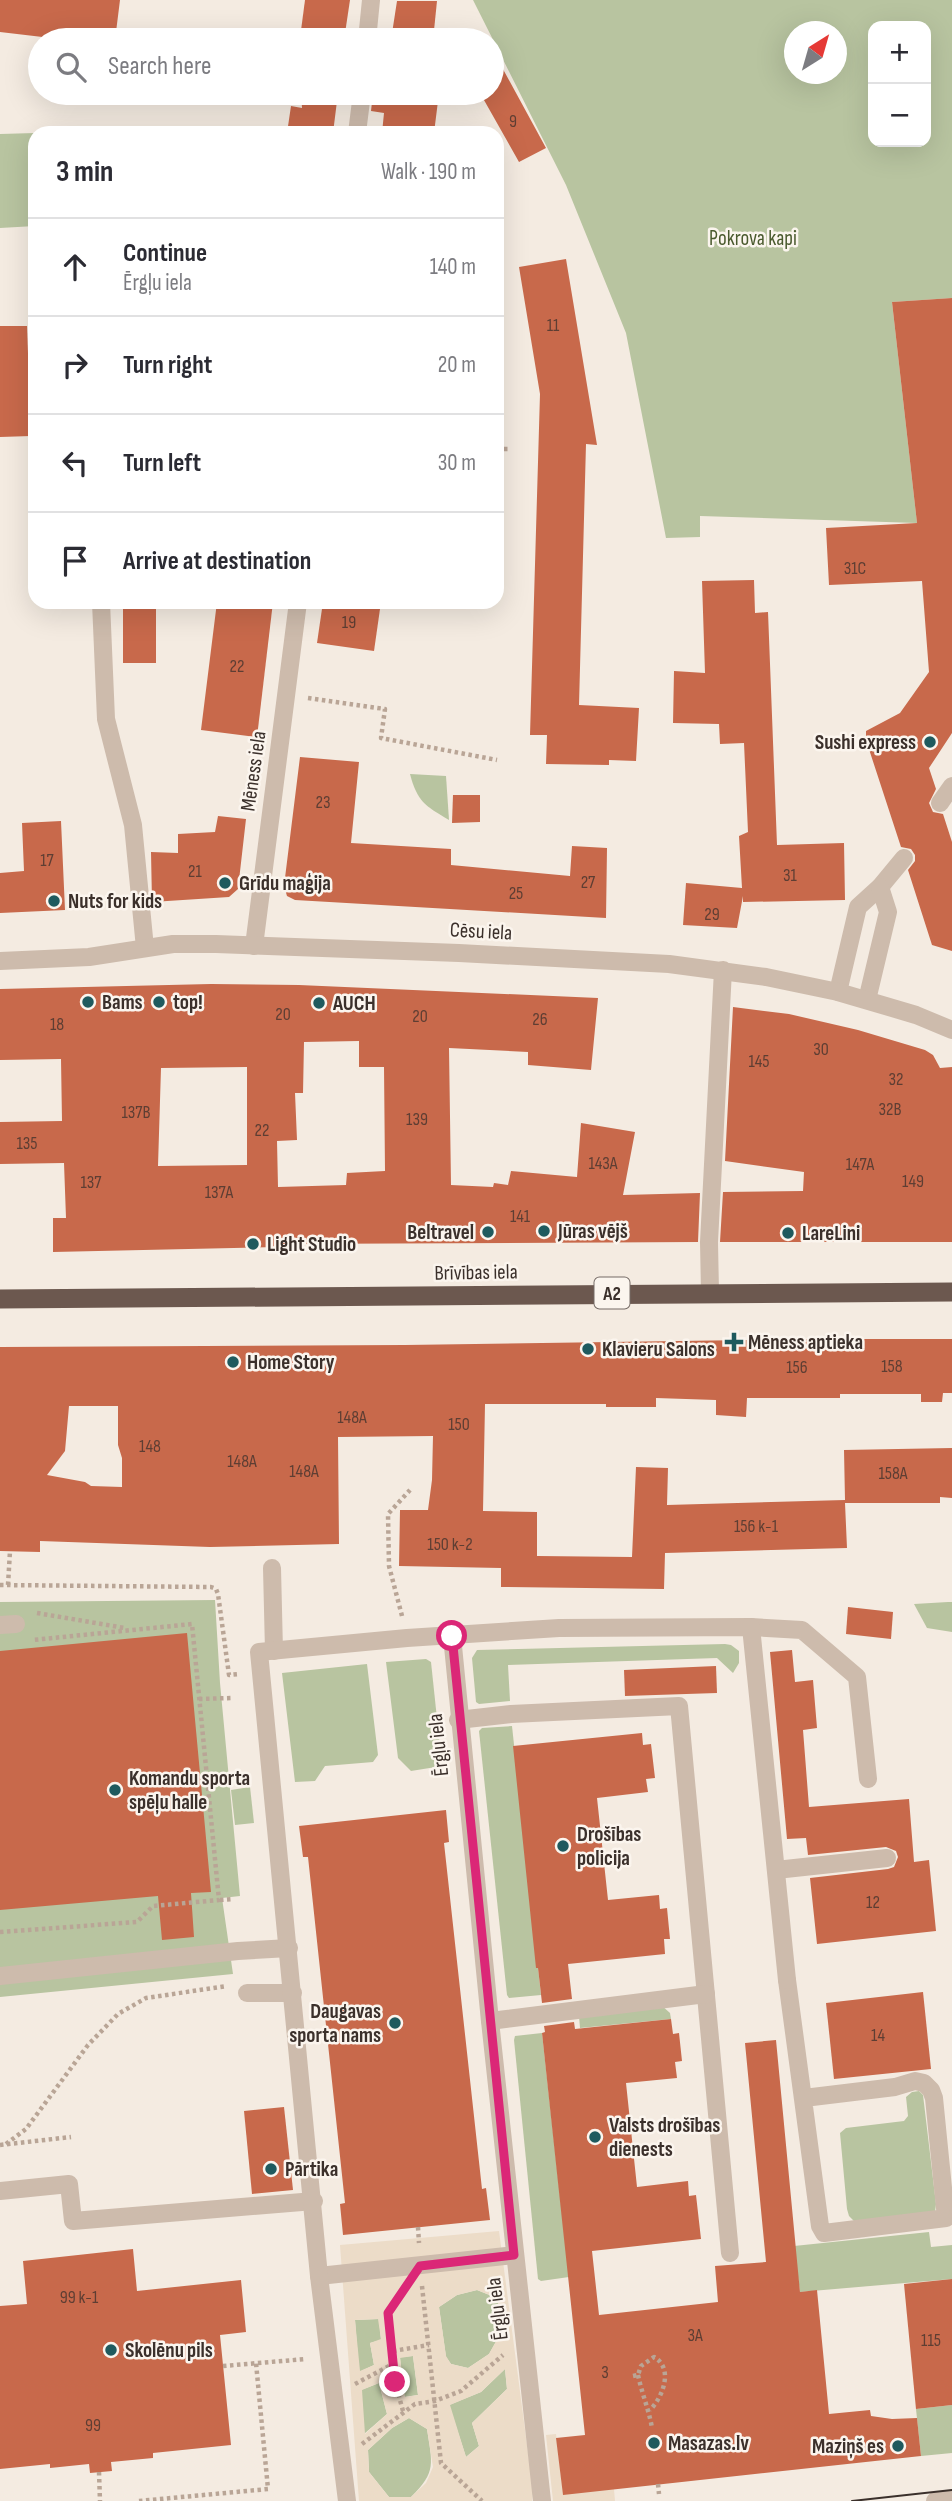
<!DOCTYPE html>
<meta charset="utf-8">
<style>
:root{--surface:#fff;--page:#f7f7f7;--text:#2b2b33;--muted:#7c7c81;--line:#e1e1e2}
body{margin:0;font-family:"Sofia Sans Condensed",sans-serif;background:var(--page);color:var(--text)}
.controls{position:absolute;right:21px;top:21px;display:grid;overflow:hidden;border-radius:14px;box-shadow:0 7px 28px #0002}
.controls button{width:63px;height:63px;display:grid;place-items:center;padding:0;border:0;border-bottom:2px solid var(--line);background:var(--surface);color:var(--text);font:35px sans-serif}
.compass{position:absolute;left:784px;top:21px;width:63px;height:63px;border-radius:50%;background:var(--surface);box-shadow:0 7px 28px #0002;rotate:37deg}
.stop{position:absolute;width:21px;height:21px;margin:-16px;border:5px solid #db2777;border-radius:50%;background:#fff}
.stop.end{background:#db2777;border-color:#fff;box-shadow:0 2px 7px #0008}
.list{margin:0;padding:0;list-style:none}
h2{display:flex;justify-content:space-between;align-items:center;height:91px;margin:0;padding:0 28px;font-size:30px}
h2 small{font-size:23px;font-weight:400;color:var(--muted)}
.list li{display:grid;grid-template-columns:46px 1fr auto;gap:21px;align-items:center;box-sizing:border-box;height:98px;padding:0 28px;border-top:2px solid var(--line)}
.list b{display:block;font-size:26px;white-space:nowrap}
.list p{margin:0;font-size:23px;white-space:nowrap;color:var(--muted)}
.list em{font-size:23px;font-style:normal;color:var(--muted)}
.icon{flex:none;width:38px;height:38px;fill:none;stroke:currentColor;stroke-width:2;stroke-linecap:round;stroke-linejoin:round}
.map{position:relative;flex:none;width:952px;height:2501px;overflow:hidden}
.search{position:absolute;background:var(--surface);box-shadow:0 7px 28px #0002;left:28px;top:28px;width:476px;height:77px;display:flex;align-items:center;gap:18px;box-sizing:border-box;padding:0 24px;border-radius:38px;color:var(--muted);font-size:26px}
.panel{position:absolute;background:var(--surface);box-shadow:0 7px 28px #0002;left:28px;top:126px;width:476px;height:483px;border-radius:21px}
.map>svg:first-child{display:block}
.green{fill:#b8c4a0;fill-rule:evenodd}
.plaza{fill:#ecdcc8;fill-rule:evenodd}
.building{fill:#c8694b;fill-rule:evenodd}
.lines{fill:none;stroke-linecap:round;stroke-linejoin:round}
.path{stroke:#b9a596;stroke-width:4.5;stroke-dasharray:3.5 3.5;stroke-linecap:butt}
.service{stroke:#cdbbac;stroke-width:18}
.pedestrian{stroke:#cdbbac;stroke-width:18}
.minor{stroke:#cdbbac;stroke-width:18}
.tertiary{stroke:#cdbbac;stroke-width:18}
.trunk{stroke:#6c584f;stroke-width:19}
.tram{stroke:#3b302b;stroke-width:2}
.route{stroke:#db2777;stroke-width:9}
.poi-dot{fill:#1f5a5e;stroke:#fbf5ee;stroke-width:2.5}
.labels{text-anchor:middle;stroke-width:5;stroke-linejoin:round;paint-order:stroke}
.number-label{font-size:18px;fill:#5e3e33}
.shield{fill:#fbf5ee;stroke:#756b66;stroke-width:2}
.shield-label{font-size:19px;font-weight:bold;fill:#3b302b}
.park-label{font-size:21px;fill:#4a5a2e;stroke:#fbf5ee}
.poi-label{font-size:21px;font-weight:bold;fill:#3b302b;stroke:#fbf5ee;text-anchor:start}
.street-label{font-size:21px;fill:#3b302b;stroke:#fbf5ee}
</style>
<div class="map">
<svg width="952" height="2501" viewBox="0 0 952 2501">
<rect width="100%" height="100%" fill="#f4ebe1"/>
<g class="green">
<path d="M473 0H952V298L892 302 917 523 700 516V537L666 538 626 333 566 185ZM873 26H926V142H873ZM794 32H836V74H794Z"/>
<polygon points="35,133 35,226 0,228 0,134"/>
<path d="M410 774 446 776 449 820C425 806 417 801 410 774Z"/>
<polygon points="215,1600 220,1683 240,1896 222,1898 233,1974 0,1997 0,1602"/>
<polygon points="948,1602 952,1602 952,1632 927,1628 914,1604"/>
<polygon points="725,1644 731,1645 739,1651 739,1663 733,1673 717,1658 508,1665 510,1701 479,1704 476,1702 472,1658 477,1650"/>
<polygon points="426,1659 431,1662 442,1766 411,1771 398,1758 386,1662"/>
<polygon points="367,1664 378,1755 373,1762 325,1766 315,1781 295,1782 282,1673"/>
<polygon points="512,1726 541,1995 509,1998 507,1995 479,1731 482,1728"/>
<polygon points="250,1787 254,1823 235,1825 231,1790"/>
<polygon points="661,2005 670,2013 671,2019 580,2028 579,2016"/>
<polygon points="542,2033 569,2277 541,2281 538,2279 514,2040 515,2036"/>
<polygon points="919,2091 923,2095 936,2204 935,2212 855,2222 849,2216 847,2209 840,2133 846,2128 904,2121 908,2116 906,2097 912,2092"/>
<polygon points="929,2232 931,2247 952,2245 952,2279 800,2292 794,2246"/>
<polygon points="477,2290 497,2298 503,2329 489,2354 468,2368 451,2364 446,2357 439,2307 457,2295"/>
<polygon points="379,2319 381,2340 370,2343 374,2365 359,2372 355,2320"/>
<polygon points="413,2356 418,2395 404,2397 400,2357"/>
<polygon points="505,2369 507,2389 472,2423 479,2446 466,2457 449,2405 481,2392"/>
<polygon points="379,2383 387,2414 364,2434 361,2390"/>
<polygon points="952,2405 952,2453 921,2456 916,2409"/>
<path d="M409 2418 427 2429C432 2463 437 2472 411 2497H389L369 2472 368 2450 392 2428Z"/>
</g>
<g class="plaza">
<path d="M499 2231 533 2491 532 2501H359L340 2245ZM477 2290 497 2298 503 2329 489 2354 468 2368 451 2364 446 2356 439 2307 457 2295ZM378 2319 381 2339 370 2343 374 2365 360 2371 355 2320ZM413 2356 418 2395 405 2397 400 2358ZM505 2369 507 2389 472 2423 479 2446 466 2457 450 2405 481 2392ZM379 2383 387 2414 365 2434 362 2390ZM409 2418 427 2429 433 2467 426 2483 411 2497H389L369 2472 368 2450 392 2428Z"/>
<polygon points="556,2434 563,2494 614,2489 615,2501 553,2501 546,2435"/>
</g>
<g class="building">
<polygon points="0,0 120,0 115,40 68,40 0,32"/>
<polygon points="305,0 350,0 344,40 300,38"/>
<polygon points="397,1 437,1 433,40 391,40"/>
<polygon points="492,49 546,148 519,162 480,93 492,93"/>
<polygon points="301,93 338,93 333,133 287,133 291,106 302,108"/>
<polygon points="373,93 439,93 434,133 382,133 384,113 371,111"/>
<polygon points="566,259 597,445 586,444 579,705 639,708 636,761 609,760 609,765 546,764 547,735 530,735 540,394 519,267"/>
<polygon points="952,298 952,733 929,768 936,789 929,803 933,812 943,814 952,842 952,951 932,945 908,870 915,861 915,855 911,849 901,847 866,740 866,731 900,713 929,672 922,581 829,585 826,528 917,523 892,302"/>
<polygon points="0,326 27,326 31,436 0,437"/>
<polygon points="754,580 755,613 768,612 777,845 844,843 845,900 743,902 743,896 737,928 683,925 686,883 742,888 739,836 748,832 744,743 720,744 719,724 673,723 674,671 705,673 702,581"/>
<rect x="123" y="602" width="33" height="61"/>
<polygon points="217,602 273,602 257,737 201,730"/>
<polygon points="323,602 381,602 374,651 317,643"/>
<polygon points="300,757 359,762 351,843 451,849 451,865 570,876 572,846 607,848 606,918 295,900 287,896 284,886"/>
<polygon points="453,795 480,795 480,822 452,823"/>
<polygon points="218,816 246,819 238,889 229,897 152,902 151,852 178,853 178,834 215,832"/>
<polygon points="61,821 65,910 0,913 0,873 24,871 22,823"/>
<path d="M211 984 299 985 598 998 591 1070 528 1065V1052L449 1048 451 1185 493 1187 494 1183 508 1185 511 1171 577 1177 581 1123 635 1132 623 1195 700 1193 698 1242 279 1244V1247L53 1252V1218H66L64 1163 0 1164V1122L62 1121 61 1059 0 1060V989ZM359 1041V1067H384L385 1171 347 1173 346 1185 278 1187 277 1141 297 1140 295 1093H303L304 1042ZM247 1067V1165L158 1166 161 1068Z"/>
<polygon points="733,1007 789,1014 858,1030 925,1050 933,1055 940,1068 952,1067 952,1242 720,1242 723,1192 803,1191 804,1172 725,1161"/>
<path d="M825 1339H952V1393H943L942 1402H921V1394H840V1398H747L746 1417 716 1415V1400L656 1398V1407H606V1404H485L483 1511 537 1512V1556L632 1557 636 1467 668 1468 667 1505 845 1500 844 1450 952 1448V1498L940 1497V1503H845L847 1548 665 1553 664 1589 501 1587V1568L399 1566 400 1510H428L432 1480 433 1436 338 1437 339 1544 210 1547 40 1541V1552L0 1551V1347L405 1345ZM69 1406H118V1445L122 1458V1487L91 1486 85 1482 47 1475 65 1451Z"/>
<polygon points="848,1607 893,1612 891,1639 846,1634"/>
<polygon points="187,1633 211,1892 191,1893 194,1937 162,1940 158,1896 0,1910 0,1651"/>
<polygon points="792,1650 795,1682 813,1680 817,1728 803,1730 809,1807 909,1799 914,1862 929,1860 936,1931 817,1944 810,1878 888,1869 894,1867 898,1857 896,1851 886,1847 808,1855 806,1838 787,1839 770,1652"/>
<polygon points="716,1666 717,1693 625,1696 624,1670"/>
<polygon points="642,1733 643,1745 651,1744 655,1778 646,1779 648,1792 597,1798 608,1900 659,1895 660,1909 667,1908 670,1939 664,1939 665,1954 568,1964 572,1999 542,2003 538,1968 536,1968 513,1746"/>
<polygon points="446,1810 449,1842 444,1843 482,2189 486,2188 490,2220 343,2235 340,2204 345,2203 308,1857 303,1857 299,1826"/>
<polygon points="923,1992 931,2069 834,2079 826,2003"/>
<polygon points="671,2019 673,2034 679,2033 682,2061 675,2062 677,2078 626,2083 637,2187 688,2181 689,2196 696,2195 701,2239 592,2251 599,2315 718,2302 715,2266 766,2262 745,2043 776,2040 800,2292 817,2290 829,2414 870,2410 871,2416 892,2419 917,2418 921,2456 563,2495 556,2438 585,2435 542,2033 545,2032 544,2026 574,2022 575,2029"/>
<polygon points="284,2107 293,2190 252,2194 244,2111"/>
<polygon points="133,2249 137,2291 241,2280 246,2332 220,2335 231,2445 153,2453 153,2458 111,2462 112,2471 90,2473 89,2464 50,2468 50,2464 0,2469 0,2306 27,2304 23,2261"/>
<polygon points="952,2279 952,2405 916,2409 904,2284"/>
</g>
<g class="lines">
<g class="path">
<polyline points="497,449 509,449"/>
<polyline points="308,698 385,709 381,738 497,760"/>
<polyline points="0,1585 211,1587 216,1589 218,1594 229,1675 240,1674"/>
<polyline points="8,1585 10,1551"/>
<polyline points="37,1613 125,1628"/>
<polyline points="402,1616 389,1566 388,1514 410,1490"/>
<polyline points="199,1699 232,1698"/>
<polyline points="220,1900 233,1899"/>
<polyline points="0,1932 137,1922 153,1906 219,1900 192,1624 33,1640"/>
<polyline points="6,2144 26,2129 88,2045 118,2014 146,1998 227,1986"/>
<polyline points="0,2145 71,2137"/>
<polyline points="418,2227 419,2243"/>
<polyline points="422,2286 441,2463 482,2501"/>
<polyline points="393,2351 429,2345"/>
<polyline points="223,2366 306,2359"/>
<path d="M638 2375C642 2394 649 2410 652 2428"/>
<path d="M633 2376 638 2375 641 2366 654 2357C674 2368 663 2397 650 2410"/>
<polyline points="355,2384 393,2364"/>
<polyline points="403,2411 395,2382 388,2313 404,2290"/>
<polyline points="362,2444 415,2404 435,2401 461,2391 503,2355"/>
<polyline points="99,2472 100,2501"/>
<polyline points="658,2484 659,2494"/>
<polyline points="139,2501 268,2489 256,2363"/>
</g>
<g class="service">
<polyline points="101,602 106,719 133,825 145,948"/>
<polyline points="940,803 952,786"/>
<polyline points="838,992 858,907 880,887 904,858"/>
<polyline points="867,1000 888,912 880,887"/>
<polyline points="710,1292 709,1242 723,970"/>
<polyline points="272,1568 274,1651"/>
<polyline points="0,1625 16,1624"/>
<polyline points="751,1627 802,1630 857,1677 868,1779"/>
<polyline points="458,1720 511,1714 679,1706 730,2253"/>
<polyline points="776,1870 887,1858"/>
<polyline points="0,1976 238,1951 289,1948"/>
<polyline points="787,1980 820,2226 824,2233 946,2218 934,2098 931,2090 924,2083 915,2081 895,2087 804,2098"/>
<polyline points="247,1993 293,1993"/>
<polyline points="490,2021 706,1994"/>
<polyline points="0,2191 69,2184 73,2221 314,2201"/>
</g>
<polyline class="pedestrian" points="319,2276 514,2255"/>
<g class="minor">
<polyline points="367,40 371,0"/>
<polyline points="357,133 362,93"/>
<polyline points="254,946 298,602"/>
<polyline points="0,961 89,957 173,944 216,944 459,953 669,964 766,977 838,992 916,1015 952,1030"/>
<polyline points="452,1636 490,2021 542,2501"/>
<polyline points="347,2501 319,2276 259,1652 407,1638 559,1628 751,1627 787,1980"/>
</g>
<polyline class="tertiary" points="935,2501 952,2499"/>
<polyline class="trunk" points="0,1299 952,1292"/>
<polyline class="tram" points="852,2501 952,2490"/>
</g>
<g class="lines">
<polyline class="route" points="395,2382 388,2313 420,2266 514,2255 452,1636"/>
</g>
<g class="poi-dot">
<circle cx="930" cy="742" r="7"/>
<circle cx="225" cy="883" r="7"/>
<circle cx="54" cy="901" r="7"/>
<circle cx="88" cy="1002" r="7"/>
<circle cx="159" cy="1002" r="7"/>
<circle cx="319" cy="1003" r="7"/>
<circle cx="544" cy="1231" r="7"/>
<circle cx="488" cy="1232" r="7"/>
<circle cx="788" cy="1233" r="7"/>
<circle cx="253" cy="1244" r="7"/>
<path d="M730.5 1331.5h7v7h7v7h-7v7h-7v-7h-7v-7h7z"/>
<circle cx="588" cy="1349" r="7"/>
<circle cx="233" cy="1362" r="7"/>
<circle cx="115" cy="1790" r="7"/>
<circle cx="563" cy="1846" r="7"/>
<circle cx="395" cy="2023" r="7"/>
<circle cx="595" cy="2137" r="7"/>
<circle cx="271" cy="2169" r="7"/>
<circle cx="111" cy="2350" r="7"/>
<circle cx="654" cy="2443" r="7"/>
<circle cx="898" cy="2446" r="7"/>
</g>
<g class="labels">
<g class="number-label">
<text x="513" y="127">9</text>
<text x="553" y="331">11</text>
<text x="855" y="574">31C</text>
<text x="349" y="628">19</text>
<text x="237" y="672">22</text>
<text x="323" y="808">23</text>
<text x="47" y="866">17</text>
<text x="195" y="877">21</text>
<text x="790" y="881">31</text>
<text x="588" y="888">27</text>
<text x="516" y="899">25</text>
<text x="712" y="920">29</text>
<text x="283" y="1020">20</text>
<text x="420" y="1022">20</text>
<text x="540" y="1025">26</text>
<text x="57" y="1030">18</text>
<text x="821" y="1055">30</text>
<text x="759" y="1067">145</text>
<text x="896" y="1085">32</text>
<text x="890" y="1115">32B</text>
<text x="136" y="1118">137B</text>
<text x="417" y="1125">139</text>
<text x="262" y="1136">22</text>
<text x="27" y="1149">135</text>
<text x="603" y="1169">143A</text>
<text x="860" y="1170">147A</text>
<text x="913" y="1187">149</text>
<text x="91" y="1188">137</text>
<text x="219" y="1198">137A</text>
<text x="520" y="1222">141</text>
<text x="892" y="1372">158</text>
<text x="797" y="1373">156</text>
<text x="352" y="1423">148A</text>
<text x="459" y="1430">150</text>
<text x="150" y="1452">148</text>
<text x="242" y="1467">148A</text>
<text x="304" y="1477">148A</text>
<text x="893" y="1479">158A</text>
<text x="756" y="1532">156 k-1</text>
<text x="450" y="1550">150 k-2</text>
<text x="873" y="1908">12</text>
<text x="878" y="2041">14</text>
<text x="79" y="2303">99 k-1</text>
<text x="695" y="2341">3A</text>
<text x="931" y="2346">115</text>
<text x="605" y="2378">3</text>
<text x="93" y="2431">99</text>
</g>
<rect class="shield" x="594.5" y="1277.5" width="35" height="31" rx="5"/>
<g class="shield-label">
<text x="612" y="1300">A2</text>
</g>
<g class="park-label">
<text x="753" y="245">Pokrova kapi</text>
</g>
<g class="poi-label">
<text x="916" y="749" text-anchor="end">Sushi express</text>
<text x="239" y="890">Grīdu maģija</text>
<text x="68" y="908">Nuts for kids</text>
<text x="102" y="1009">Bams</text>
<text x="173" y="1009">top!</text>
<text x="333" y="1010">AUCH</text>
<text x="558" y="1238">Jūras vējš</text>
<text x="474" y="1239" text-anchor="end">Beltravel</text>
<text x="802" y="1240">LareLini</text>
<text x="267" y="1251">Light Studio</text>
<text x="748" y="1349">Mēness aptieka</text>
<text x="602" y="1356">Klavieru Salons</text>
<text x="247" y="1369">Home Story</text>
<text x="129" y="1785">Komandu sporta<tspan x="129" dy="24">spēļu halle</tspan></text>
<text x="577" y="1841">Drošības<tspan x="577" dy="24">policija</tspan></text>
<text x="381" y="2018" text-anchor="end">Daugavas<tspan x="381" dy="24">sporta nams</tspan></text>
<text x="609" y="2132">Valsts drošības<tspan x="609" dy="24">dienests</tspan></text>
<text x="285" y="2176">Pārtika</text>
<text x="125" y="2357">Skolēnu pils</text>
<text x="668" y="2450">Masazas.lv</text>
<text x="884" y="2453" text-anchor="end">Maziņš es</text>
</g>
<g class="street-label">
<text transform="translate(253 771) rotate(-82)" y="7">Mēness iela</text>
<text transform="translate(481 931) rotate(3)" y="7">Cēsu iela</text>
<text transform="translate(476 1272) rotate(-1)" y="7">Brīvības iela</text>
<text transform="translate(438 1745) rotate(-96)" y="7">Ērgļu iela</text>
<text transform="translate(497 2309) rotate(-97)" y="7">Ērgļu iela</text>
</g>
</g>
</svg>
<div class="controls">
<button>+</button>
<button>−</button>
</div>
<svg class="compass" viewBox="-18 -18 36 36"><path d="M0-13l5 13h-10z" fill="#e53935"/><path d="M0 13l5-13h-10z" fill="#7c7c81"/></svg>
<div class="stop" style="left:452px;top:1636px"></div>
<div class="stop end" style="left:395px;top:2382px"></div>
<div class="search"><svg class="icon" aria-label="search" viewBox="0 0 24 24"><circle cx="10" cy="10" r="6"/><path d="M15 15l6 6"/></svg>Search here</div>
<section class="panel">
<h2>3 min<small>Walk · 190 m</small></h2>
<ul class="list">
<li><svg class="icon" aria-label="ahead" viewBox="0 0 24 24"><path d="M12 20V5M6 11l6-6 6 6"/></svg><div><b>Continue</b><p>Ērgļu iela</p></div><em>140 m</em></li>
<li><svg class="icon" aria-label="right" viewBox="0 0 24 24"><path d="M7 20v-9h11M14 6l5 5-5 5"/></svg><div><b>Turn right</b></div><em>20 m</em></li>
<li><svg class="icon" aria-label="left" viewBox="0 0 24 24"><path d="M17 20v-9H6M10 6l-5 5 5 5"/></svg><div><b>Turn left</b></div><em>30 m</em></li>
<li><svg class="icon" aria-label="arrive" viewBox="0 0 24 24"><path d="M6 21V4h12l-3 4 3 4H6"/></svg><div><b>Arrive at destination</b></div></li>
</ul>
</section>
</div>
